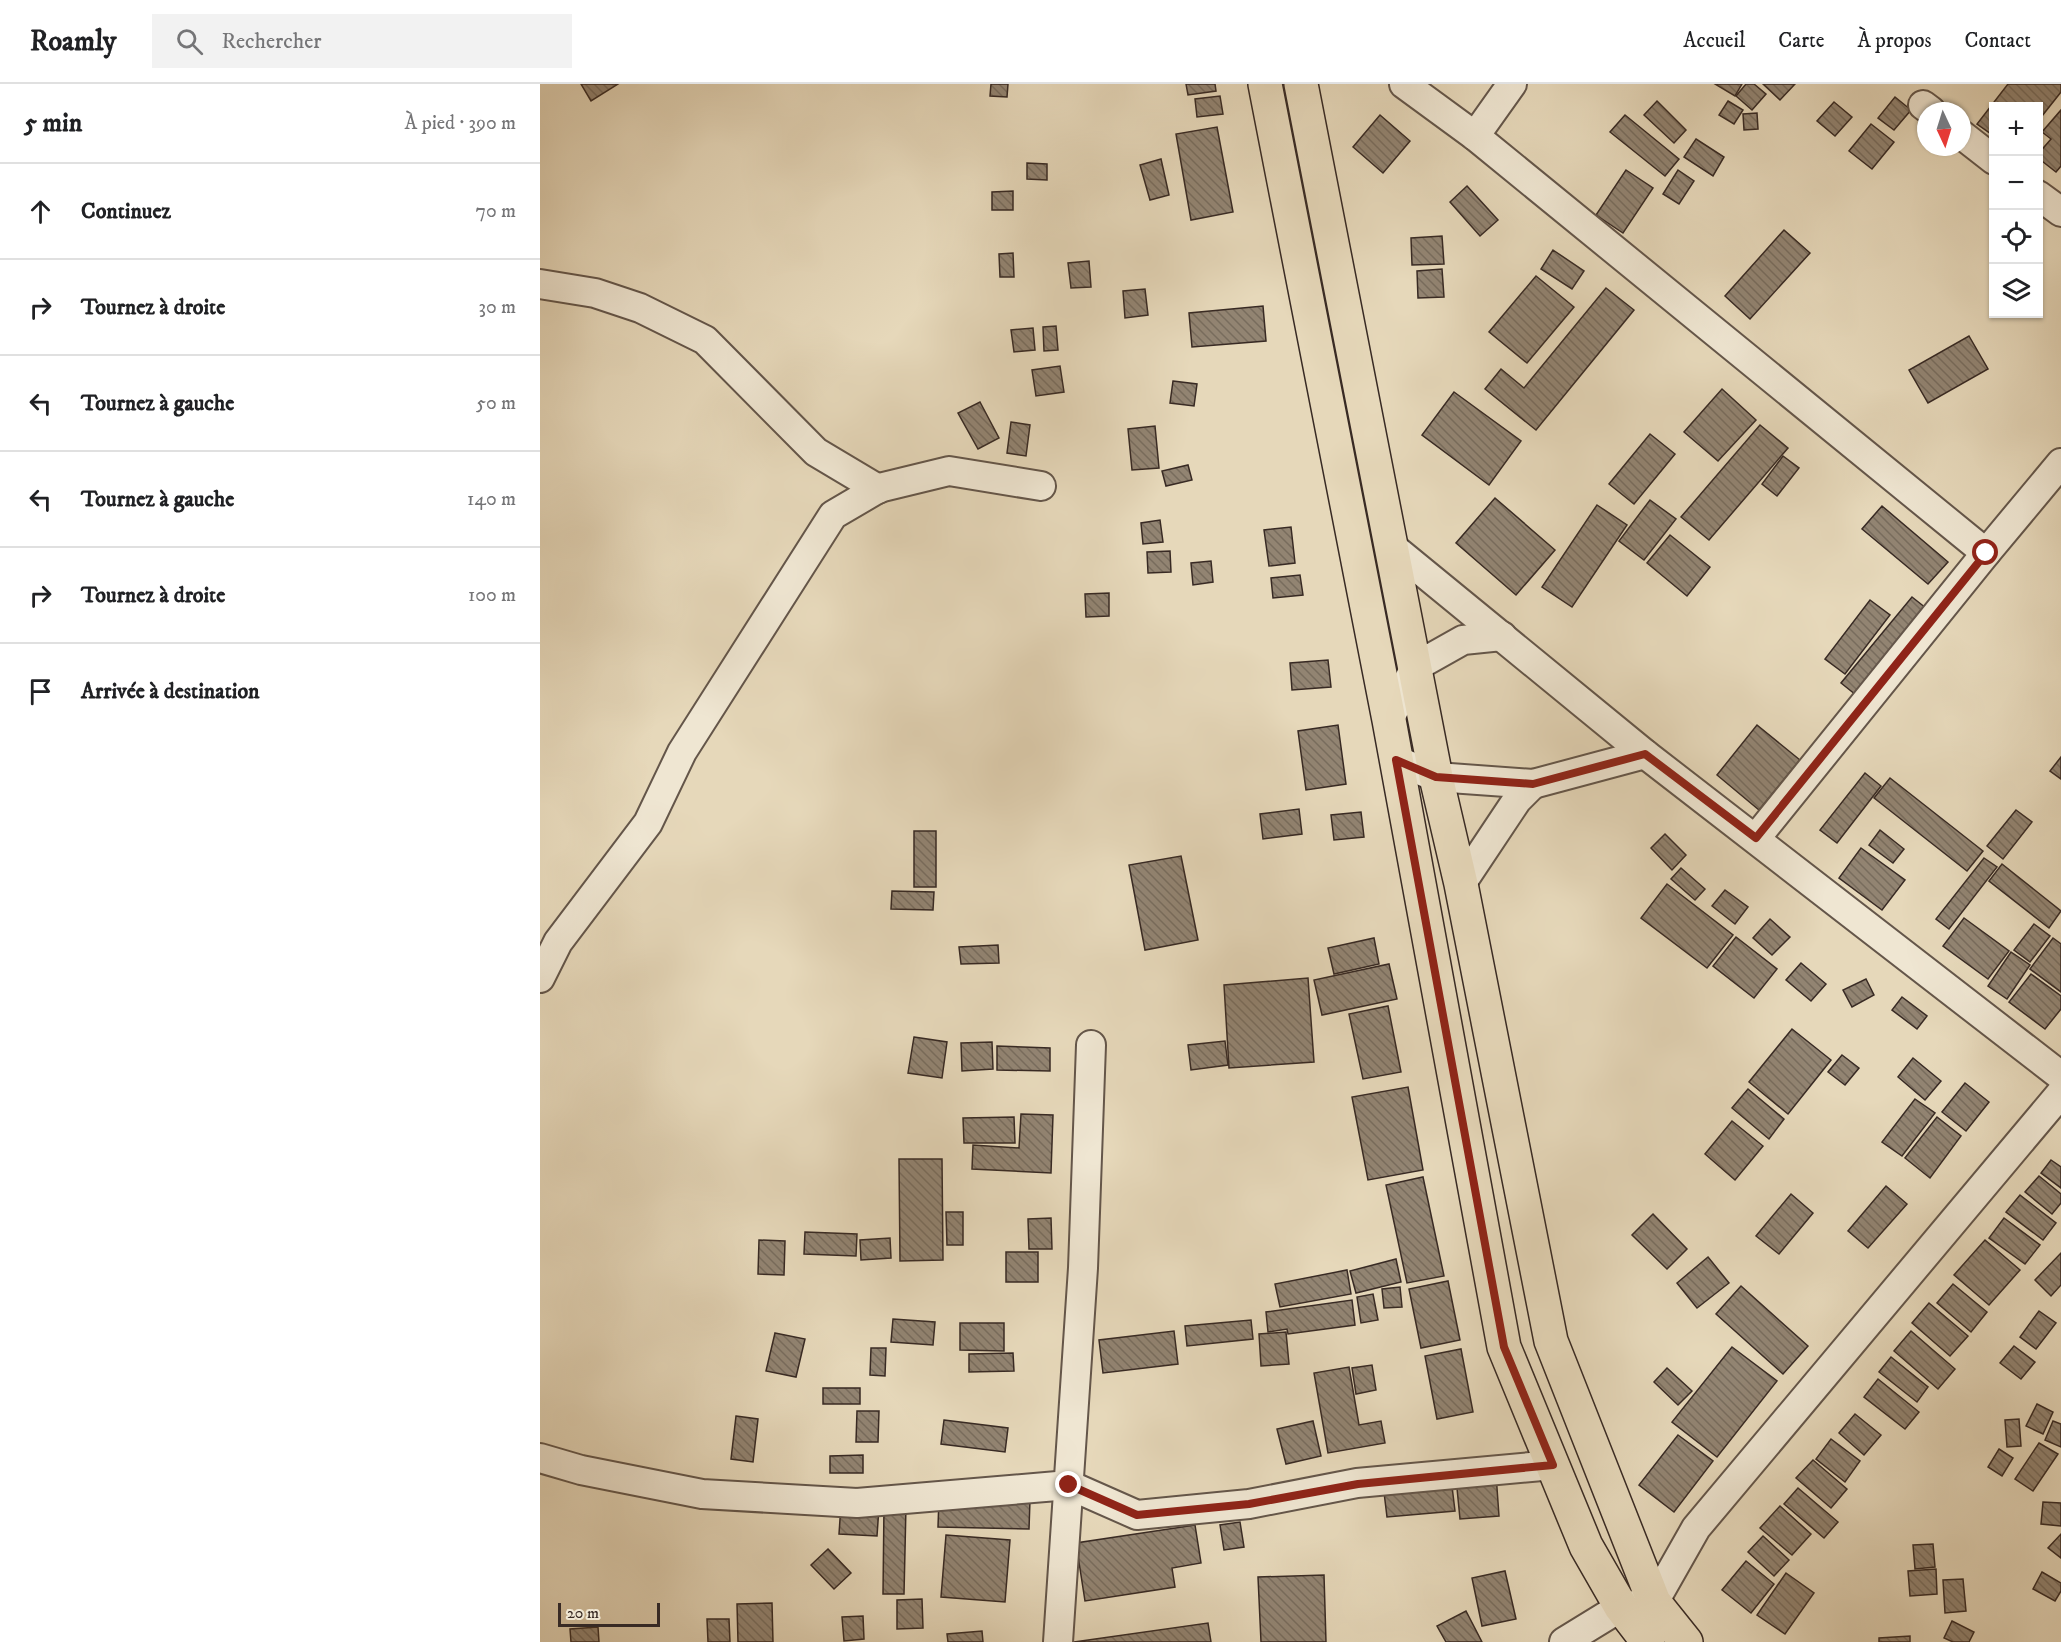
<!DOCTYPE html>
<html lang="fr">
<meta charset="utf-8">
<style>
:root{--surface:#fff;--page:#f2f2f2;--text:#202124;--muted:#757577;--line:#e0e0e0}
body{margin:0;font-family:"IM FELL DW Pica",serif;background:var(--page);color:var(--text)}
.controls{position:absolute;right:18px;top:18px;display:grid;overflow:hidden;border-radius:0px;box-shadow:0 2px 4px #0004}
.controls button{width:54px;height:54px;display:grid;place-items:center;padding:0;border:0;border-bottom:2px solid var(--line);background:var(--surface);color:var(--text);font:30px sans-serif}
.compass{position:absolute;left:1377px;top:18px;width:54px;height:54px;border-radius:50%;background:var(--surface);box-shadow:0 2px 4px #0004;rotate:176deg}
.scale{position:absolute;left:18px;bottom:15px;width:102px;box-sizing:border-box;padding-left:6px;border:3px solid #382a24;border-top:0;font-size:16px;line-height:21px;white-space:nowrap;color:#382a24;-webkit-text-stroke:4px #efe6d2;paint-order:stroke}
.stop{position:absolute;width:18px;height:18px;margin:-14px;border:4px solid #8f2418;border-radius:50%;background:#fff}
.stop.end{background:#8f2418;border-color:#fff;box-shadow:0 2px 6px #0008}
.list{margin:0;padding:0;list-style:none}
h2{display:flex;justify-content:space-between;align-items:center;height:78px;margin:0;padding:0 24px;font-size:26px}
h2 small{font-size:20px;font-weight:400;color:var(--muted)}
.list li{display:grid;grid-template-columns:39px 1fr auto;gap:18px;align-items:center;box-sizing:border-box;height:96px;padding:0 24px;border-top:2px solid var(--line)}
.list b{display:block;font-size:22px;white-space:nowrap}
.list em{font-size:20px;font-style:normal;color:var(--muted)}
.icon{flex:none;width:33px;height:33px;fill:none;stroke:currentColor;stroke-width:2;stroke-linecap:round;stroke-linejoin:round}
.map{position:relative;flex:none;width:1521px;height:1558px;overflow:hidden}
header{display:flex;align-items:center;gap:36px;box-sizing:border-box;height:84px;padding:0 30px;background:var(--surface);border-bottom:2px solid var(--line)}
header strong{font-size:28px}
nav{display:flex;gap:33px;margin-inline-start:auto;font-size:21px}
.search{width:420px;height:54px;background:var(--page);display:flex;align-items:center;gap:15px;box-sizing:border-box;padding:0 21px;border-radius:0px;color:var(--muted);font-size:22px}
main{display:flex}
aside{flex:1;background:var(--surface)}
.map>svg:first-child{display:block}
.building{fill:url(#building-back-hatch);stroke:#382a24;stroke-width:1.5}
.lines{fill:none;stroke-linecap:round;stroke-linejoin:round}
.minor-casing{stroke:#64564a;stroke-width:32}
.primary-casing{stroke:#382a24;stroke-width:36}
.minor{stroke:#efe6d2;stroke-width:28}
.primary{stroke:#e6d8ba;stroke-width:33}
.route{stroke:#8f2418;stroke-width:8}
</style>
<header>
<strong>Roamly</strong>
<div class="search"><svg class="icon" aria-label="search" viewBox="0 0 24 24"><circle cx="10" cy="10" r="6"/><path d="M15 15l6 6"/></svg>Rechercher</div>
<nav><a>Accueil</a><a>Carte</a><a>À propos</a><a>Contact</a></nav>
</header>
<main>
<aside>
<h2>5 min<small>À pied · 390 m</small></h2>
<ul class="list">
<li><svg class="icon" aria-label="ahead" viewBox="0 0 24 24"><path d="M12 20V5M6 11l6-6 6 6"/></svg><div><b>Continuez</b></div><em>70 m</em></li>
<li><svg class="icon" aria-label="right" viewBox="0 0 24 24"><path d="M7 20v-9h11M14 6l5 5-5 5"/></svg><div><b>Tournez à droite</b></div><em>30 m</em></li>
<li><svg class="icon" aria-label="left" viewBox="0 0 24 24"><path d="M17 20v-9H6M10 6l-5 5 5 5"/></svg><div><b>Tournez à gauche</b></div><em>50 m</em></li>
<li><svg class="icon" aria-label="left" viewBox="0 0 24 24"><path d="M17 20v-9H6M10 6l-5 5 5 5"/></svg><div><b>Tournez à gauche</b></div><em>140 m</em></li>
<li><svg class="icon" aria-label="right" viewBox="0 0 24 24"><path d="M7 20v-9h11M14 6l5 5-5 5"/></svg><div><b>Tournez à droite</b></div><em>100 m</em></li>
<li><svg class="icon" aria-label="arrive" viewBox="0 0 24 24"><path d="M6 21V4h12l-3 4 3 4H6"/></svg><div><b>Arrivée à destination</b></div></li>
</ul>
</aside>
<div class="map">
<svg width="1521" height="1558" viewBox="0 0 1521 1558">
<defs>
<pattern id="building-back-hatch" width="6" height="6" patternUnits="userSpaceOnUse" patternTransform="scale(1.5)"><rect width="6" height="6" fill="#928472"/><path d="M-1 5l2 2M0 0l6 6M5-1l2 2" fill="none" stroke="#786c5d"/></pattern>
</defs>
<rect width="100%" height="100%" fill="#e6d8ba"/>
<filter id="stains"><feTurbulence type="fractalNoise" baseFrequency=".00333" numOctaves="4"/><feColorMatrix values="0 0 0 0 .2 0 0 0 0 .09 0 0 0 0 .02 0 0 0 .5 -.17"/></filter>
<radialGradient id="worn" r=".72"><stop offset=".6" stop-color="#630" stop-opacity="0"/><stop offset="1" stop-color="#630" stop-opacity=".3"/></radialGradient>
<g class="building">
<polygon points="41,0 78,0 51,17"/>
<polygon points="451,0 468,0 467,13 450,12"/>
<polygon points="646,0 675,0 676,7 648,11"/>
<polygon points="1175,0 1202,0 1195,12"/>
<polygon points="1206,0 1214,0 1226,10 1212,26 1196,12"/>
<polygon points="1223,0 1255,0 1240,16"/>
<polygon points="1468,0 1521,0 1521,8 1498,37 1498,22 1454,22 1454,52 1437,40"/>
<polygon points="680,12 683,30 657,33 655,15"/>
<polygon points="1355,13 1371,26 1354,46 1338,34"/>
<polygon points="1117,17 1146,46 1134,59 1104,31"/>
<polygon points="1188,17 1203,26 1194,40 1179,31"/>
<polygon points="1294,18 1312,33 1295,52 1277,37"/>
<polygon points="1521,26 1521,82 1516,88 1498,74 1498,70 1511,55 1502,48"/>
<polygon points="1217,29 1218,45 1204,46 1203,30"/>
<polygon points="840,31 870,57 843,89 813,63"/>
<polygon points="1085,31 1139,75 1125,92 1070,48"/>
<polygon points="1331,40 1354,58 1332,85 1309,67"/>
<polygon points="677,43 693,128 651,136 636,50"/>
<polygon points="1156,55 1184,73 1173,92 1144,73"/>
<polygon points="621,75 629,111 610,116 600,81"/>
<polygon points="487,79 507,80 507,96 487,95"/>
<polygon points="1086,86 1113,104 1083,149 1056,131"/>
<polygon points="1138,86 1154,97 1139,120 1123,110"/>
<polygon points="927,102 958,136 940,152 910,118"/>
<polygon points="473,107 473,126 452,126 452,108"/>
<polygon points="1244,146 1270,169 1210,235 1185,212"/>
<polygon points="902,152 904,180 872,181 871,154"/>
<polygon points="1013,166 1044,187 1032,205 1001,185"/>
<polygon points="473,169 474,193 460,193 459,170"/>
<polygon points="549,177 551,203 531,204 528,179"/>
<polygon points="902,185 904,213 878,214 877,187"/>
<polygon points="996,192 1034,223 987,279 949,248"/>
<polygon points="1066,204 1094,226 996,346 945,305 961,285 984,304"/>
<polygon points="605,205 608,231 585,234 583,207"/>
<polygon points="723,222 726,257 652,263 649,229"/>
<polygon points="516,242 518,266 504,267 503,243"/>
<polygon points="493,244 495,266 474,268 471,246"/>
<polygon points="1429,252 1448,285 1388,319 1369,286"/>
<polygon points="520,282 524,308 496,312 492,286"/>
<polygon points="633,297 657,300 654,322 630,319"/>
<polygon points="1182,305 1216,336 1178,377 1144,348"/>
<polygon points="914,308 981,357 949,401 882,351"/>
<polygon points="440,318 459,354 438,365 418,329"/>
<polygon points="471,338 490,341 486,372 467,369"/>
<polygon points="1220,341 1248,364 1169,456 1141,433"/>
<polygon points="615,342 619,384 592,386 588,345"/>
<polygon points="1110,350 1135,370 1094,420 1069,400"/>
<polygon points="1243,372 1259,384 1237,412 1222,400"/>
<polygon points="648,381 652,396 626,402 622,387"/>
<polygon points="955,414 1015,466 976,511 916,459"/>
<polygon points="1110,416 1136,435 1104,476 1079,457"/>
<polygon points="1057,421 1087,441 1032,523 1002,503"/>
<polygon points="1342,422 1408,478 1388,500 1322,445"/>
<polygon points="620,436 623,458 603,460 601,439"/>
<polygon points="751,443 755,479 729,482 724,446"/>
<polygon points="1130,451 1170,483 1147,512 1107,479"/>
<polygon points="630,467 631,488 608,489 607,468"/>
<polygon points="671,477 673,498 653,501 651,479"/>
<polygon points="760,491 763,511 733,514 731,494"/>
<polygon points="569,509 569,532 546,533 545,510"/>
<polygon points="1372,513 1391,528 1321,615 1301,599"/>
<polygon points="1330,516 1350,531 1305,590 1285,575"/>
<polygon points="788,576 791,603 752,606 750,579"/>
<polygon points="798,641 806,700 766,706 758,647"/>
<polygon points="1217,641 1260,676 1219,726 1177,691"/>
<polygon points="1521,673 1521,695 1510,687"/>
<polygon points="1325,689 1341,702 1297,759 1280,746"/>
<polygon points="1350,694 1443,767 1427,787 1334,714"/>
<polygon points="759,725 762,750 723,755 720,730"/>
<polygon points="1476,726 1492,738 1463,775 1447,762"/>
<polygon points="821,728 824,753 794,756 791,731"/>
<polygon points="1340,746 1364,765 1353,779 1329,761"/>
<rect x="374" y="747" width="22" height="56"/>
<polygon points="1125,750 1146,771 1132,786 1111,764"/>
<polygon points="1321,764 1365,796 1342,826 1299,794"/>
<polygon points="641,772 658,856 605,866 589,781"/>
<polygon points="1444,774 1457,783 1409,845 1396,835"/>
<polygon points="1462,780 1521,827 1509,844 1449,797"/>
<polygon points="1141,784 1165,805 1155,816 1131,795"/>
<polygon points="1127,800 1193,851 1167,884 1101,834"/>
<polygon points="1185,806 1208,823 1195,840 1172,822"/>
<polygon points="352,807 394,808 393,826 351,825"/>
<polygon points="1424,834 1469,867 1448,895 1403,862"/>
<polygon points="1230,835 1250,853 1232,871 1213,854"/>
<polygon points="1494,840 1510,852 1490,878 1474,866"/>
<polygon points="1196,853 1237,885 1214,914 1173,882"/>
<polygon points="834,854 839,880 794,890 788,864"/>
<polygon points="1513,854 1521,860 1521,908 1490,885"/>
<polygon points="458,861 459,879 421,880 419,863"/>
<polygon points="1471,868 1490,881 1467,915 1448,902"/>
<polygon points="1261,879 1286,900 1271,917 1246,896"/>
<polygon points="849,880 857,915 782,931 774,896"/>
<polygon points="1491,890 1521,912 1521,925 1505,945 1469,918"/>
<polygon points="768,894 774,978 689,984 684,901"/>
<polygon points="1326,895 1334,911 1312,923 1303,906"/>
<polygon points="1362,913 1387,932 1377,945 1352,926"/>
<polygon points="848,922 861,988 823,995 809,930"/>
<polygon points="1252,945 1291,976 1248,1030 1209,998"/>
<polygon points="374,953 407,958 402,994 368,989"/>
<polygon points="685,957 688,981 651,986 648,961"/>
<polygon points="452,958 453,985 422,987 421,959"/>
<polygon points="457,962 510,964 510,987 457,986"/>
<polygon points="1302,971 1319,984 1305,1001 1288,988"/>
<polygon points="1373,974 1401,997 1385,1016 1358,993"/>
<polygon points="1425,999 1449,1018 1426,1047 1402,1028"/>
<polygon points="868,1003 883,1086 828,1096 812,1013"/>
<polygon points="1208,1005 1244,1035 1229,1055 1192,1024"/>
<polygon points="1375,1015 1395,1029 1362,1072 1342,1058"/>
<polygon points="481,1030 513,1031 511,1089 432,1085 433,1061 479,1064"/>
<polygon points="474,1033 475,1059 424,1059 423,1034"/>
<polygon points="1397,1033 1421,1052 1390,1094 1365,1074"/>
<polygon points="1192,1037 1223,1062 1195,1096 1165,1070"/>
<polygon points="359,1075 402,1075 403,1176 360,1177"/>
<polygon points="1511,1076 1521,1083 1521,1104 1501,1089"/>
<polygon points="1499,1092 1521,1110 1521,1119 1512,1130 1485,1108"/>
<polygon points="883,1093 904,1192 867,1199 846,1101"/>
<polygon points="1346,1102 1367,1120 1328,1164 1308,1147"/>
<polygon points="1251,1110 1273,1129 1239,1170 1216,1152"/>
<polygon points="1480,1111 1516,1139 1503,1156 1466,1128"/>
<polygon points="406,1128 423,1128 423,1161 407,1161"/>
<polygon points="1113,1130 1147,1165 1127,1185 1092,1151"/>
<polygon points="511,1134 512,1165 489,1165 488,1135"/>
<polygon points="1464,1134 1500,1161 1485,1180 1449,1154"/>
<polygon points="265,1148 317,1150 316,1172 264,1170"/>
<polygon points="350,1154 351,1174 321,1176 320,1156"/>
<polygon points="219,1156 245,1157 244,1191 218,1190"/>
<polygon points="1445,1156 1480,1186 1449,1221 1414,1191"/>
<rect x="466" y="1168" width="32" height="30"/>
<polygon points="1521,1169 1521,1201 1511,1212 1495,1196"/>
<polygon points="1168,1173 1189,1199 1157,1224 1137,1199"/>
<polygon points="856,1175 861,1198 816,1209 810,1187"/>
<polygon points="807,1186 811,1210 740,1223 735,1200"/>
<polygon points="908,1197 920,1256 881,1264 869,1205"/>
<polygon points="1413,1200 1447,1228 1431,1248 1397,1219"/>
<polygon points="1201,1202 1268,1262 1243,1290 1176,1230"/>
<polygon points="860,1203 862,1223 844,1224 842,1205"/>
<polygon points="833,1210 838,1236 821,1239 817,1213"/>
<polygon points="812,1216 815,1241 748,1250 747,1245 728,1248 726,1228"/>
<polygon points="1389,1219 1428,1252 1410,1272 1372,1239"/>
<polygon points="1499,1227 1516,1239 1496,1265 1480,1253"/>
<polygon points="353,1235 395,1238 393,1261 351,1258"/>
<polygon points="711,1236 713,1255 647,1262 645,1242"/>
<polygon points="420,1239 464,1239 464,1267 420,1266"/>
<polygon points="634,1247 638,1280 563,1289 559,1256"/>
<polygon points="1371,1247 1415,1285 1398,1305 1354,1267"/>
<polygon points="746,1248 749,1280 721,1282 719,1250"/>
<polygon points="235,1249 265,1255 256,1293 226,1287"/>
<polygon points="1474,1262 1495,1278 1481,1295 1460,1279"/>
<polygon points="1192,1263 1237,1297 1177,1373 1132,1338"/>
<polygon points="331,1264 346,1264 345,1292 330,1291"/>
<polygon points="921,1265 933,1328 897,1335 885,1272"/>
<polygon points="473,1269 474,1287 429,1288 429,1270"/>
<polygon points="1351,1273 1388,1303 1377,1318 1339,1288"/>
<polygon points="832,1281 836,1306 816,1310 812,1284"/>
<polygon points="809,1283 819,1341 841,1337 845,1359 788,1369 774,1289"/>
<polygon points="1127,1284 1152,1307 1138,1321 1114,1298"/>
<polygon points="1338,1295 1379,1328 1365,1345 1324,1313"/>
<rect x="283" y="1304" width="37" height="16"/>
<polygon points="1497,1320 1513,1328 1503,1350 1486,1342"/>
<polygon points="317,1327 339,1327 338,1358 316,1358"/>
<polygon points="1315,1330 1341,1351 1324,1371 1299,1349"/>
<polygon points="196,1332 218,1335 213,1378 191,1375"/>
<polygon points="1479,1335 1481,1362 1467,1363 1465,1336"/>
<polygon points="404,1336 468,1344 465,1368 401,1360"/>
<polygon points="773,1337 781,1372 746,1380 737,1345"/>
<polygon points="1513,1337 1521,1340 1521,1363 1505,1356"/>
<polygon points="1138,1351 1173,1377 1134,1428 1099,1401"/>
<polygon points="1291,1355 1320,1377 1305,1398 1276,1375"/>
<polygon points="1499,1359 1518,1370 1493,1407 1475,1395"/>
<polygon points="1459,1365 1473,1374 1462,1392 1448,1383"/>
<polygon points="323,1371 323,1389 290,1389 290,1372"/>
<polygon points="1273,1376 1307,1405 1291,1424 1256,1394"/>
<polygon points="956,1390 959,1432 920,1435 916,1394"/>
<polygon points="911,1394 915,1427 847,1433 843,1400"/>
<polygon points="1258,1404 1298,1438 1284,1454 1244,1420"/>
<polygon points="399,1414 490,1416 489,1445 398,1443"/>
<polygon points="1503,1418 1521,1419 1521,1442 1501,1440"/>
<polygon points="301,1421 339,1423 337,1452 299,1450"/>
<polygon points="344,1422 366,1422 364,1510 343,1510"/>
<polygon points="1240,1422 1271,1450 1252,1471 1220,1444"/>
<polygon points="700,1438 704,1463 684,1466 680,1441"/>
<polygon points="655,1441 661,1479 632,1484 635,1503 545,1517 536,1459"/>
<polygon points="1521,1450 1521,1474 1508,1464"/>
<polygon points="406,1451 470,1456 465,1518 401,1513"/>
<polygon points="1223,1452 1249,1476 1234,1492 1208,1468"/>
<polygon points="1393,1460 1395,1483 1375,1485 1373,1461"/>
<polygon points="288,1465 311,1489 294,1505 271,1481"/>
<polygon points="1206,1477 1234,1500 1211,1529 1182,1506"/>
<polygon points="1396,1485 1397,1510 1370,1512 1368,1487"/>
<polygon points="965,1487 976,1535 942,1542 932,1494"/>
<polygon points="1502,1488 1521,1499 1521,1507 1515,1517 1493,1505"/>
<polygon points="1246,1489 1274,1509 1245,1550 1217,1531"/>
<polygon points="784,1491 786,1558 721,1558 718,1493"/>
<polygon points="1423,1495 1426,1527 1405,1529 1403,1496"/>
<polygon points="382,1515 383,1544 357,1545 357,1516"/>
<polygon points="232,1519 233,1558 198,1558 197,1520"/>
<polygon points="926,1527 942,1558 906,1558 897,1542"/>
<polygon points="323,1532 324,1555 304,1557 302,1533"/>
<polygon points="167,1535 189,1535 190,1558 168,1558"/>
<polygon points="1412,1537 1434,1548 1429,1558 1413,1558 1404,1554"/>
<polygon points="668,1539 671,1558 534,1558"/>
<polygon points="58,1543 59,1558 31,1558 30,1545"/>
<polygon points="442,1547 443,1558 408,1558 407,1550"/>
<polygon points="1370,1552 1370,1558 1339,1558 1339,1554"/>
</g>
<g class="lines">
<defs>
<g id="minor">
<polyline points="864,0 935,52 1446,469"/>
<polyline points="1383,21 1391,27"/>
<polyline points="1422,51 1454,76"/>
<polyline points="935,52 972,0"/>
<polyline points="1498,111 1521,128"/>
<polyline points="0,200 55,209 100,224 165,256 276,368 338,405"/>
<polyline points="851,462 1105,670 1521,992"/>
<polyline points="849,636 875,583 923,556 962,552"/>
<polyline points="856,676 896,693 993,700 1105,670"/>
<polyline points="1216,754 1446,469 1521,379"/>
<polyline points="921,800 977,716 993,700"/>
<polyline points="0,894 18,858 108,739 142,668 293,431 339,404 409,387 501,402"/>
<polyline points="0,1374 41,1386 162,1410 317,1419 529,1401 597,1431 709,1420 817,1399 1013,1381"/>
<polyline points="518,1558 543,1184 551,961"/>
<polyline points="1024,1558 1081,1523 1114,1518 1156,1444 1521,1009"/>
</g>
<g id="primary">
<polyline points="725,0 849,636 964,1263 1046,1462 1081,1523 1108,1558"/>
<polyline points="761,0 896,693 921,800 1011,1257 1114,1518 1146,1558"/>
</g>
</defs>
<use href="#minor" class="minor-casing"/>
<use href="#primary" class="primary-casing"/>
<use href="#minor" class="minor"/>
<use href="#primary" class="primary"/>
</g>
<g class="lines">
<polyline class="route" points="529,1401 597,1431 709,1420 818,1400 1013,1381 964,1263 856,676 896,693 993,700 1105,670 1216,754 1446,469"/>
</g>
<rect width="100%" height="100%" filter="url(#stains)"/>
<rect width="100%" height="100%" fill="url(#worn)"/>
</svg>
<div class="controls">
<button>+</button>
<button>−</button>
<button><svg class="icon" aria-label="locate" viewBox="0 0 24 24"><circle cx="12" cy="12" r="6"/><path d="M12 2v4M12 18v4M2 12h4M18 12h4"/></svg></button>
<button><svg class="icon" aria-label="layers" viewBox="0 0 24 24"><path d="M12 4l9 5-9 5-9-5zM3 14l9 5 9-5"/></svg></button>
</div>
<svg class="compass" viewBox="-18 -18 36 36"><path d="M0-13l5 13h-10z" fill="#e53935"/><path d="M0 13l5-13h-10z" fill="#757577"/></svg>
<div class="scale">20 m</div>
<div class="stop" style="left:1446px;top:469px"></div>
<div class="stop end" style="left:529px;top:1401px"></div>
</div>
</main>
